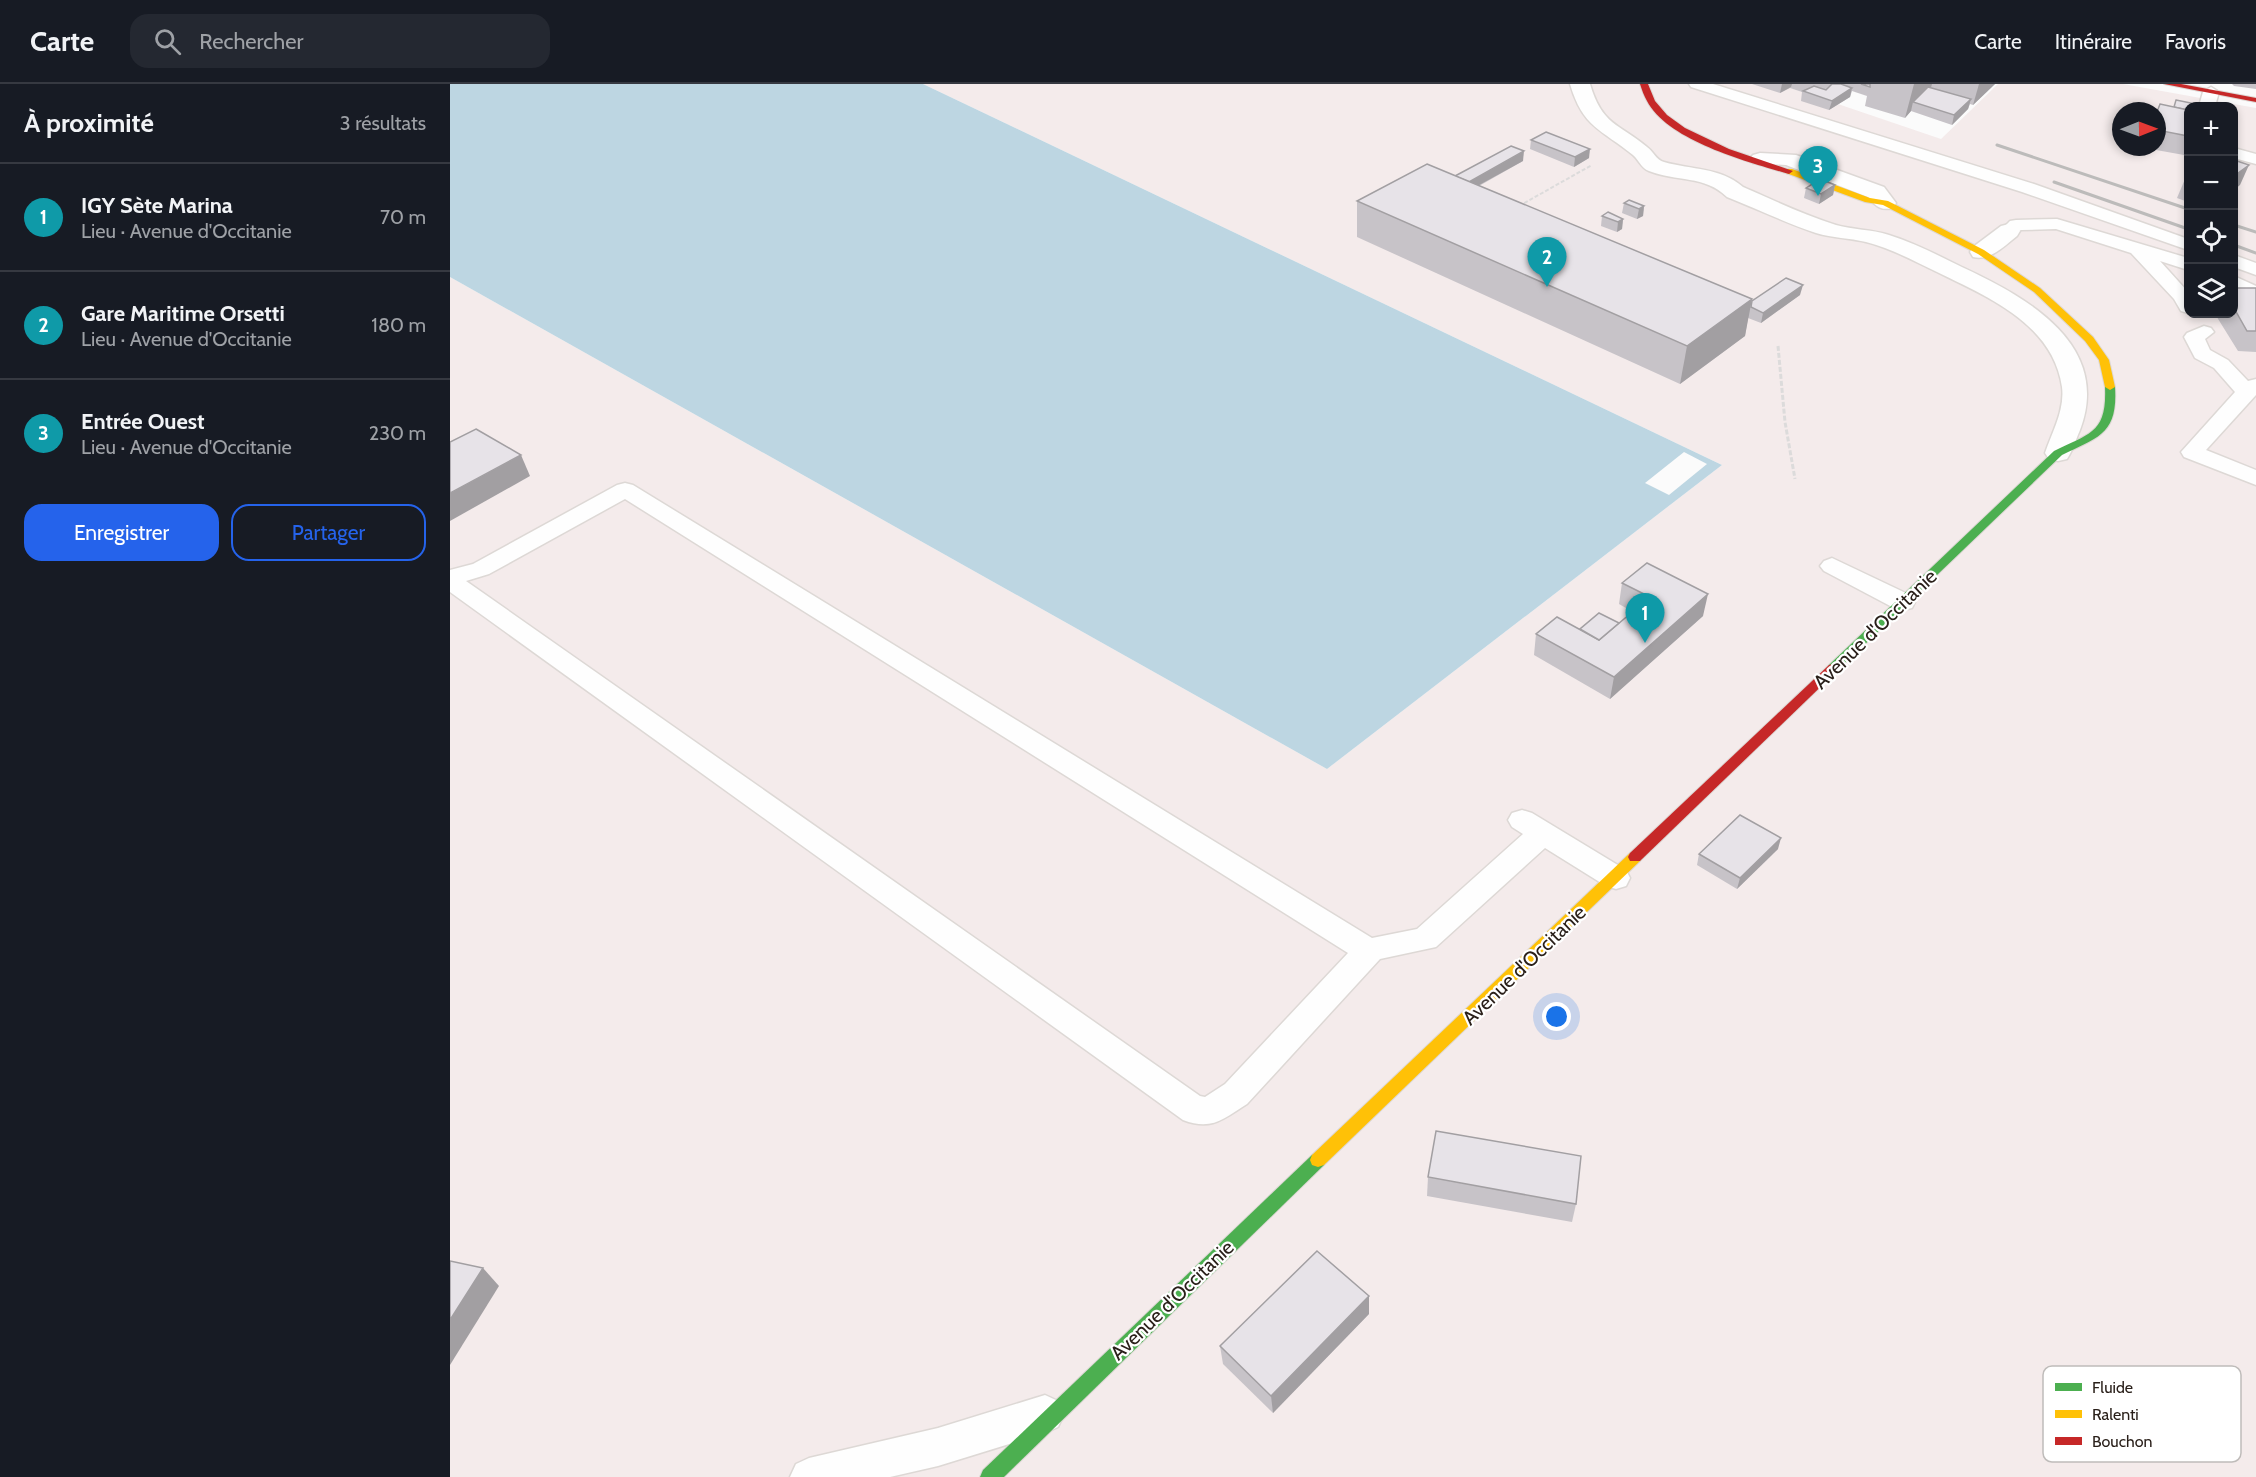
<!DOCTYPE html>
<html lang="fr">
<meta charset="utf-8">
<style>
:root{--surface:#171b24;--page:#242831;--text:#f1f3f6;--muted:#9ea1a6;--line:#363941;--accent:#2563eb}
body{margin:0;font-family:Cabin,sans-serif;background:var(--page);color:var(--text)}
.controls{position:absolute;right:18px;top:18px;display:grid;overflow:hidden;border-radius:12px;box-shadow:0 3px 9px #0003}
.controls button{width:54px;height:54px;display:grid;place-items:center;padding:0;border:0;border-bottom:2px solid var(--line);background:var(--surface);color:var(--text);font:30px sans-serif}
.compass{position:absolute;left:1662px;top:18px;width:54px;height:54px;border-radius:50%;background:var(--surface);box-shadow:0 3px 9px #0003;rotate:89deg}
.you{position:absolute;left:1107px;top:933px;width:21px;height:21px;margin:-15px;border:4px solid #fff;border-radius:50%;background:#1a73e8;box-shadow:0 0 0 9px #1a73e833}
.badge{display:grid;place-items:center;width:39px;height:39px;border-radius:50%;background:var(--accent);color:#fff;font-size:20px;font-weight:700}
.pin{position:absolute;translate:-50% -50px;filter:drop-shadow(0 2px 3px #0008)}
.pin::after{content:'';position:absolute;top:32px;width:21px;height:18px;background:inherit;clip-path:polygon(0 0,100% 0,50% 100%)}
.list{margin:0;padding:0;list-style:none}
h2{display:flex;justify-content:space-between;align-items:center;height:78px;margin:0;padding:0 24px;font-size:26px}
h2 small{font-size:20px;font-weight:400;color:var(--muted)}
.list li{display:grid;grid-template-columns:39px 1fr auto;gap:18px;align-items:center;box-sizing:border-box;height:108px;padding:0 24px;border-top:2px solid var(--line)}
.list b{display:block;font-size:22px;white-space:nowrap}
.list p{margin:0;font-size:20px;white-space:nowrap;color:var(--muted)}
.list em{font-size:20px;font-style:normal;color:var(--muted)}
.actions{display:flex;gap:12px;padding:18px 24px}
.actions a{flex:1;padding:14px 0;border:2px solid var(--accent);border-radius:18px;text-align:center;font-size:21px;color:var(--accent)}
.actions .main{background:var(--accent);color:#fff}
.icon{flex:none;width:33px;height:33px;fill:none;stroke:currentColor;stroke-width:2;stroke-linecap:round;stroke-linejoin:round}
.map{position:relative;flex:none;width:1806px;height:1393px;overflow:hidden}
header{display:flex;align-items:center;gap:36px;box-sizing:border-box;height:84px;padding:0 30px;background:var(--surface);border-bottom:2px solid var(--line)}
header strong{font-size:28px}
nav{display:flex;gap:33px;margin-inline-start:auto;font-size:21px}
.search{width:420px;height:54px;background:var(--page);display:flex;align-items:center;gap:15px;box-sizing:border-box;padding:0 21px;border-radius:18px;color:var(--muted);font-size:22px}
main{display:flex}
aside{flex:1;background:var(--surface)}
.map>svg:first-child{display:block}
.industrial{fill:#f4ebeb;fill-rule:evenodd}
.water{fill:#bdd6e2}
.pier{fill:#fbfbfb}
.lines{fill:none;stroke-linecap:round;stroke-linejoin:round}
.lane-casing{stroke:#ddd8d5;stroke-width:3}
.street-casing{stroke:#ddd8d5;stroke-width:3}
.fast-casing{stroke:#ddd8d5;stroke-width:2}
.slow-casing{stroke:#ddd8d5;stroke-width:2}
.jam-casing{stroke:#ddd8d5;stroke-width:2}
.path-far1{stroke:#dcdbdb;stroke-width:2;stroke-dasharray:4 2;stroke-linecap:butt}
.path{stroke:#dcdbdb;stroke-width:3;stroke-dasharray:5 2;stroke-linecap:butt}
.lane{fill:#fefefe;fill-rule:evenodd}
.street{fill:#fefefe;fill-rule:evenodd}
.fast{fill:#4caf50;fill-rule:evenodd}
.slow{fill:#ffc107;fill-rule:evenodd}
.jam{fill:#c62828;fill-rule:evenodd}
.rail{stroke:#bcbbba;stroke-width:3}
.wall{fill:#c7c3c8}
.shaded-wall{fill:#a29fa2}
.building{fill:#e7e3e8;stroke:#a29fa2;stroke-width:1.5}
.labels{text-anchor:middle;stroke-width:4.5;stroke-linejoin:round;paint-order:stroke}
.street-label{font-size:20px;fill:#2a201a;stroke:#fff}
.key{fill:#fff;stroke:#bfbcba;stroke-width:1.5}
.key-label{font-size:16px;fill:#2a201a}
</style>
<header>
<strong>Carte</strong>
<div class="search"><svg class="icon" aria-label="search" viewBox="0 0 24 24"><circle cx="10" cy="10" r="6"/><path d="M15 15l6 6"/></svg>Rechercher</div>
<nav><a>Carte</a><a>Itinéraire</a><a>Favoris</a></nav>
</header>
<main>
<aside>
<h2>À proximité<small>3 résultats</small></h2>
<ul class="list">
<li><span class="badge" style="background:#0f9aa8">1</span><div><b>IGY Sète Marina</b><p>Lieu · Avenue d'Occitanie</p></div><em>70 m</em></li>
<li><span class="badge" style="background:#0f9aa8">2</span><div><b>Gare Maritime Orsetti</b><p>Lieu · Avenue d'Occitanie</p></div><em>180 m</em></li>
<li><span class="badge" style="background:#0f9aa8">3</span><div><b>Entrée Ouest</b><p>Lieu · Avenue d'Occitanie</p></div><em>230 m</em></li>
</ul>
<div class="actions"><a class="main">Enregistrer</a><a>Partager</a></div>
</aside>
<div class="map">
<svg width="1806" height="1393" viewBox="0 0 1806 1393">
<rect width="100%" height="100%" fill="#fbfbfb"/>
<path class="industrial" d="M473 0H1329L1491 55 1548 0H1673L1806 24V1393H0V193L877 685 1272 381ZM1738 22H1784V230H1738ZM1671 27H1707V63H1671Z"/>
<polygon class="water" points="0,0 473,0 1272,381 877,685 0,193"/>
<polygon class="pier" points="1234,368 1257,380 1219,411 1195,399"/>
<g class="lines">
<defs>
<g id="lane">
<polygon points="1239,0 1263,0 1584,100 1738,155 1738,166 1572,108 1241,3"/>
<polygon points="1761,3 1769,8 1765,22 1749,22 1753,8"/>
<polygon points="1784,64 1806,70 1806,80 1784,74"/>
<polygon points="1607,135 1738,174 1738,186 1710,177 1738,208 1738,229 1731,227 1724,215 1681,169 1606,145 1571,146 1559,152 1553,151 1550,147 1560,137 1566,136"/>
<polygon points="1784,171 1806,179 1806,191 1784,183"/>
<polygon points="1784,192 1806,202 1806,218 1799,216 1784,205"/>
<polygon points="1754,242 1761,244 1764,248 1755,255 1760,266 1778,276 1798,297 1806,295 1806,311 1756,366 1806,386 1806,401 1734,373 1731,368 1785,308 1764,284 1745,274 1734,253 1737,249"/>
<path d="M175 399 183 401 922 854 967 845 1073 750 1062 743 1058 736 1062 729 1072 726 1082 729 1176 786 1180 794 1176 802 1166 805 1156 802 1095 764 986 863 930 875 797 1020C773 1035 762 1047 733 1036L0 508V486L23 480 167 401ZM175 415 898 869 775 1000 755 1013 750 1012 16 497 39 490Z"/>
<polygon points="1382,474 1462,512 1465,518 1462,524 1453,526 1444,524 1374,487 1370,482 1374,477"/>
<polygon points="595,1311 608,1317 614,1330 608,1343 595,1349 488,1382 440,1393 340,1393 346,1380 359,1374 488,1344"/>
</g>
<g id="street">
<path d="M1120 0H1140C1152 41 1168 39 1197 63 1204 68 1206 76 1214 78 1242 86 1270 83 1293 103 1323 116 1354 131 1386 141 1403 146 1421 145 1439 151 1465 159 1489 172 1514 184 1578 214 1662 261 1630 346 1626 355 1623 366 1617 375L1608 377 1599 375 1595 369C1602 348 1615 326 1612 303 1603 240 1538 213 1487 188 1464 177 1440 164 1416 158 1399 154 1383 154 1366 149 1336 139 1307 125 1277 113 1255 91 1226 98 1199 87 1191 84 1189 76 1183 71 1151 45 1133 44 1120 0Z"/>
<path d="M1310 69 1346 71 1434 103 1446 119 1443 124C1430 127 1426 122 1418 113L1336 81 1303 79 1300 75 1303 71Z"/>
<path d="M1559 140 1567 142 1570 147 1567 152C1554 162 1541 177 1523 173L1520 168 1523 163 1551 142Z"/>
</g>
<g id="fast">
<path d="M1660 300 1665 303C1668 350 1649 353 1612 371L1387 587H1379L1377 584 1379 581 1604 367C1640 349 1657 349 1655 303Z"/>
<polygon points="868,1069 874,1071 876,1076 874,1081 554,1393 530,1393 533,1386 862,1071"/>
</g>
<g id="slow">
<polygon points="1336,85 1342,85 1420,114 1438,117 1534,166 1590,204 1643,253 1659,276 1665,303 1660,306 1655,303 1649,276 1635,257 1584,208 1528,170 1433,121 1415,118 1336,89"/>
<polygon points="1185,768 1190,769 1192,773 1190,777 874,1081 868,1083 862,1081 860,1076 862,1071 1180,769"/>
</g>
<g id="jam">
<path d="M1190 0H1198L1205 17 1217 31 1235 44 1279 65 1343 87 1339 90C1298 78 1218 57 1197 17 1194 12 1192 6 1190 0Z"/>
<polygon points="1714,0 1731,0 1806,14 1806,18"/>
<polygon points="1383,580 1389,584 1387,587 1190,777 1180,777 1178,773 1180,769 1379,581"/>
</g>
</defs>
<use href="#lane" class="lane-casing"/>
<use href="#street" class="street-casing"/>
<use href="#fast" class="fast-casing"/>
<use href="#slow" class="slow-casing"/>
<use href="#jam" class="jam-casing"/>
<polyline class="path-far1" points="1069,122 1142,81"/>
<polyline class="path" points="1328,262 1335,338 1345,395"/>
<use href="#lane" class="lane"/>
<use href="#street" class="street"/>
<use href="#fast" class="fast"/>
<use href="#slow" class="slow"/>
<use href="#jam" class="jam"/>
<g class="rail">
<polyline points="1547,61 1738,125"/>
<polyline points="1604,98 1738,145"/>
<polyline points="1784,141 1806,148"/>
<polyline points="1784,161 1806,169"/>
</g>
</g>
<g class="wall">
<polygon points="1302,0 1545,0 1523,21 1520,20 1518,25 1502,41 1461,27 1455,34 1415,22 1417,12 1402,7 1400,13 1379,26 1351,17 1352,8 1340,4 1330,9"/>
<polygon points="1782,0 1806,0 1806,5 1784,2"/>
<polygon points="1710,20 1723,23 1738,22 1738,59 1734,71 1695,64 1707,63 1707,28"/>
<polygon points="1081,56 1139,74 1124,83 1080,65"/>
<polygon points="1073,77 1029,102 1302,215 1302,217 1350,211 1311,239 1298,234 1295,252 1230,300 907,153 907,117 1005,92"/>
<polygon points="1738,92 1738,118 1727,114 1735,95"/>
<polygon points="1385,101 1383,111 1369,120 1354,114 1356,104"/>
<polygon points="1174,119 1194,122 1193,132 1187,135 1172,129"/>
<polygon points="1152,132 1173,135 1172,145 1167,148 1151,142"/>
<polygon points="1784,204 1806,204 1806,268 1788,267 1765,230 1784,230"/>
<polygon points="1172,499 1253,532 1160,615 1084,571 1086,550 1130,545 1169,539 1183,528 1169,520"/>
<polygon points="1328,765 1287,805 1247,781 1249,770"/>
<polygon points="978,1093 1126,1120 1122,1138 977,1112"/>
<polygon points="919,1230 823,1329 773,1280 770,1262"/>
</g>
<g class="shaded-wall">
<polygon points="1332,0 1342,0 1341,3 1330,9"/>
<polygon points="1464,0 1482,0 1480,7 1463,18 1461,27 1455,34"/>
<polygon points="1529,0 1545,0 1523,21"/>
<polygon points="1402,4 1400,13 1379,26 1382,17"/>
<polygon points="1521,15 1518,25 1502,41 1504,31"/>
<polygon points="1140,65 1139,74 1124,83 1125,73"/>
<polygon points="1074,67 1073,77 1011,111 1012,102"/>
<polygon points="1799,81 1790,101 1784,106 1784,92"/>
<polygon points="1385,101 1383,111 1369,120 1371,110"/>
<polygon points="1194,122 1193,132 1187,135 1189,125"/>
<polygon points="1173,135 1172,145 1167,148 1168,138"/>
<polygon points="1353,201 1350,211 1311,239 1313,229"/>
<polygon points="1302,215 1295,252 1230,300 1237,262"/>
<polygon points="71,371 80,392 0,437 0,409"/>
<polygon points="1258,510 1253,532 1160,615 1164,593"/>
<polygon points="1331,754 1328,765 1287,805 1290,794"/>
<polygon points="33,1184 49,1202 0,1281 0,1236"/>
<polygon points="919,1212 919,1230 823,1329 821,1312"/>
</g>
<g class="building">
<polygon points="1382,0 1391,0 1402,4 1382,17 1353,7 1364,2 1376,6"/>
<polygon points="1411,0 1420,0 1420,3"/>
<polygon points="1478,3 1521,15 1504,31 1463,18"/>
<polygon points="1726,16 1741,19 1740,22 1738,22 1738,26 1724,23"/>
<polygon points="1710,20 1738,26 1738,52 1707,46 1707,28"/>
<polygon points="1096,48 1140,65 1125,73 1081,56"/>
<polygon points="1061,62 1074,67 1019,98 1005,92"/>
<polygon points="1784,76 1799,81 1784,92"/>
<polygon points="977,80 1302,215 1237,262 907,117"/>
<polygon points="1370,95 1385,101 1371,110 1356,104"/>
<polygon points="1179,116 1194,122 1189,125 1174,119"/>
<polygon points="1158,128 1173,135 1168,138 1152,132"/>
<polygon points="1336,194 1353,201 1313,229 1301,223 1302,217"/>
<polygon points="1784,204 1806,204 1806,247 1797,247 1784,224"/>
<polygon points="26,345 71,371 0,409 0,358"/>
<polygon points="1197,479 1258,510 1164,593 1086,550 1107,533 1149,556 1200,513 1172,499"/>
<polygon points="1149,529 1169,539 1149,556 1130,545"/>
<polygon points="1290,731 1331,754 1290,794 1249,770"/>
<polygon points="986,1047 1131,1072 1126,1120 978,1093"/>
<polygon points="867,1167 919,1212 821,1312 770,1262"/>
<polygon points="0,1177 33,1184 0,1236"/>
</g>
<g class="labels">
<g class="street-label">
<text transform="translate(1425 545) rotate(-44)" y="7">Avenue d'Occitanie</text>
<text transform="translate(1074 881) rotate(-44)" y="7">Avenue d'Occitanie</text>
<text transform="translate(722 1216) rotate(-44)" y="7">Avenue d'Occitanie</text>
</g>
</g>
<rect x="1593" y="1282" width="198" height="96" rx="9" class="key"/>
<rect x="1605" y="1299" width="27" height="8" fill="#4caf50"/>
<rect x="1605" y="1326" width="27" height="8" fill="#ffc107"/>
<rect x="1605" y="1353" width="27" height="8" fill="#c62828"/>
<g class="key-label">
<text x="1642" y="1309">Fluide</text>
<text x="1642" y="1336">Ralenti</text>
<text x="1642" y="1363">Bouchon</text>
</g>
</svg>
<div class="controls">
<button>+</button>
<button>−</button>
<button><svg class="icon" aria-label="locate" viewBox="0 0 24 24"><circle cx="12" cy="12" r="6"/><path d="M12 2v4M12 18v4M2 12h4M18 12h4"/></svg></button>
<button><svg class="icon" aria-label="layers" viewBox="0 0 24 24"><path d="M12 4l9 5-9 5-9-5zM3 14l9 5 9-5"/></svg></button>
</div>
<svg class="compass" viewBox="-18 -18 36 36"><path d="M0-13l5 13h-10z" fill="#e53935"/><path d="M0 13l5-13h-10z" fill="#9ea1a6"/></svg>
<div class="you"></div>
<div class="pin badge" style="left:1195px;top:559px;background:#0f9aa8">1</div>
<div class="pin badge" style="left:1097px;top:203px;background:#0f9aa8">2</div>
<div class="pin badge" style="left:1368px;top:112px;background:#0f9aa8">3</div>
</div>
</main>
